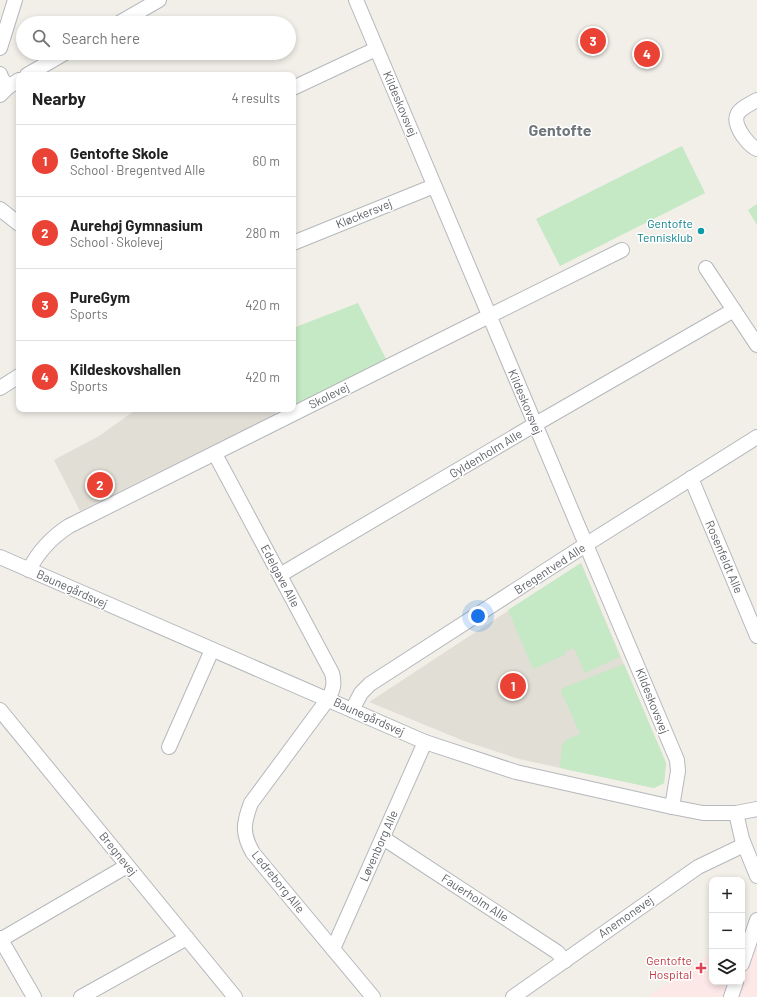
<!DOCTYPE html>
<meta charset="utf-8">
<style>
:root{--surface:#fff;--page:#f2f2f2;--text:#222;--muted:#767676;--line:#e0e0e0;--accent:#ea4335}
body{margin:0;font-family:Barlow,sans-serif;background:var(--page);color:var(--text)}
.controls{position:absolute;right:12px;bottom:12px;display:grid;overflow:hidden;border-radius:8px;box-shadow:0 2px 6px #0003}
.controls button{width:36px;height:36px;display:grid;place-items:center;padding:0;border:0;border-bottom:1px solid var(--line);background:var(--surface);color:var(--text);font:20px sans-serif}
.you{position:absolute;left:478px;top:616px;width:14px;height:14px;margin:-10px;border:3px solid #fff;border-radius:50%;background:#1a73e8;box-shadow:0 0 0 6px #1a73e833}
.badge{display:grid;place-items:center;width:26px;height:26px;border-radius:50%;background:var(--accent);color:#fff;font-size:13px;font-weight:700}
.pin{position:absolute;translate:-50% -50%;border:2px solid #fff;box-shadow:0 1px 4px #0006}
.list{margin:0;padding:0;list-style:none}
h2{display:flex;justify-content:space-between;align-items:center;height:52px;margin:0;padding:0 16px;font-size:17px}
h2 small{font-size:13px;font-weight:400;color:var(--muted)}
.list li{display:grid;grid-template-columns:26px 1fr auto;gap:12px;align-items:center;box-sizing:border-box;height:72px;padding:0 16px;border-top:1px solid var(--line)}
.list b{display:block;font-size:15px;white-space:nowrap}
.list p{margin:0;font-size:13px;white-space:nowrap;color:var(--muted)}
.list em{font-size:13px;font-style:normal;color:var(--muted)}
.icon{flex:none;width:22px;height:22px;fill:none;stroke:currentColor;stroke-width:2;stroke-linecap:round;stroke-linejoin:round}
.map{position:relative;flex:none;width:757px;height:997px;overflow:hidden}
.search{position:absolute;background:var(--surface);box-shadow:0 2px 6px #0003;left:16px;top:16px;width:280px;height:44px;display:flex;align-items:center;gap:10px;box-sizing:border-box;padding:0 14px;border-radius:22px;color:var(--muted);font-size:15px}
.panel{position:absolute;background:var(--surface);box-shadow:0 2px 6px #0003;left:16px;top:72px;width:280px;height:340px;border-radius:8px}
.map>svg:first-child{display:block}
.education{fill:#e1ded6}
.medical{fill:#fce8e6}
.green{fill:#c5e8c5}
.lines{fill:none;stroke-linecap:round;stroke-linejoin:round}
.minor-casing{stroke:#b5b8bc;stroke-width:16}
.minor{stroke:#fff;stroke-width:14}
.culture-dot{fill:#0f9aa8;stroke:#fff;stroke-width:1.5}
.health-dot{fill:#e0444e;stroke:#fff;stroke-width:1.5}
.labels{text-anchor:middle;stroke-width:3;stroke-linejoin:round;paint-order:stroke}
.street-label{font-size:12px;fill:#5f6368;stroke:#fff}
.culture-label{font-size:12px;fill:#0d838f;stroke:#fff;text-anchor:end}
.health-label{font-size:12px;fill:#be3a42;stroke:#fff;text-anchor:end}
.district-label{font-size:16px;font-weight:bold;fill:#70757a;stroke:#fff}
</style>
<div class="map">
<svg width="757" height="997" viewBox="0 0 757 997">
<rect width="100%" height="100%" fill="#f1efe8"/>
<g class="education">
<polygon points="137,409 274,409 276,414 80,511 54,460 99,436"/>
<polygon points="581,563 666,763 664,783 654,788 519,759 464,741 369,702"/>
</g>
<polygon class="medical" points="757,923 757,997 647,997 712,953 712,982 742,982 742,933"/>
<g class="green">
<polygon points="682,146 705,193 560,266 536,219"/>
<polygon points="757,204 757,225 748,210"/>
<polygon points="358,303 386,359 293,406 293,328"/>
<polygon points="581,563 620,657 585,673 574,648 564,652 565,655 533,669 508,610"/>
<polygon points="624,664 666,763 664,783 654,788 560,768 562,744 568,739 580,734 561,691 563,688"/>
</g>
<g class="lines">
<defs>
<g id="minor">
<polyline points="356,0 677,760 678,771 672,807"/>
<polyline points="119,23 159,0"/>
<polyline points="0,48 15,0"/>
<polyline points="0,74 2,79 8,87"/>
<polyline points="27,75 65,53"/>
<polyline points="293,88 376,49"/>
<polyline points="0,95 8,87 19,80"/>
<path d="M757 100C738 110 729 115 743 136 748 142 750 146 757 149"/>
<polyline points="0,209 19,224"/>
<polyline points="293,243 434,186"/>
<polyline points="706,268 757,345"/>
<polyline points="0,388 19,376"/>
<path d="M215 454 332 673C335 684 333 690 328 699L251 803C243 824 242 834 253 853L373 997"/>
<polyline points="691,478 757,636"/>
<polyline points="0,557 425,742 516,772 672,807 703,813 736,813 757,809"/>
<path d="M29 570C38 552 52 537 69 526L489 316 622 250"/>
<polyline points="280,575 534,425 734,310"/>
<polyline points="0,710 235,997"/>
<polyline points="352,710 361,693 370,684 590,542 757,437"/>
<polyline points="169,747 212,650"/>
<polyline points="736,813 742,839 757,876"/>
<polyline points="383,838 557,952 565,961"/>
<polyline points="0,938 34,997"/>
<polyline points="0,940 127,866"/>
<polyline points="333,949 425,742"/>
<polyline points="742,964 757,920"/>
<polyline points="81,997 187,938"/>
<polyline points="513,997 698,867 744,845"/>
<polyline points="731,997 736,982"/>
</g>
</defs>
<use href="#minor" class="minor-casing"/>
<use href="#minor" class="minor"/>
</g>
<circle class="culture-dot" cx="701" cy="231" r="4"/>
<path class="health-dot" d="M699 962h4v4h4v4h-4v4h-4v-4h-4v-4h4z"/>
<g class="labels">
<g class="street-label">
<text transform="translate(400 104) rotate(67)" y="4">Kildeskovsvej</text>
<text transform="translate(364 214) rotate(-22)" y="4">Kløckersvej</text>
<text transform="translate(329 396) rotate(-27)" y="4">Skolevej</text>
<text transform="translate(525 402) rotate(67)" y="4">Kildeskovsvej</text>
<text transform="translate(486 454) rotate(-31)" y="4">Gyldenholm Alle</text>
<text transform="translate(724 557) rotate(67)" y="4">Rosenfeldt Alle</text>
<text transform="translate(550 569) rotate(-33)" y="4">Bregentved Alle</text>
<text transform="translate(280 576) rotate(62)" y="4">Edelgave Alle</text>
<text transform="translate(72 589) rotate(24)" y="4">Baunegårdsvej</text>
<text transform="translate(652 701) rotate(68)" y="4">Kildeskovsvej</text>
<text transform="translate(369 717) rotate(24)" y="4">Baunegårdsvej</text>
<text transform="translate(379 846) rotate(-66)" y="4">Løvenborg Alle</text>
<text transform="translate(118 854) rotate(51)" y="4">Bregnevej</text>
<text transform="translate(278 882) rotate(51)" y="4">Ledreborg Alle</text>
<text transform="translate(475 898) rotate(33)" y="4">Fauerholm Alle</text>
<text transform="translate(626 917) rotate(-35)" y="4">Anemonevej</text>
</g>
<g class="culture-label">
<text x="693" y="228">Gentofte<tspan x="693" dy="14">Tennisklub</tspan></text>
</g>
<g class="health-label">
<text x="692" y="965">Gentofte<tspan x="692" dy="14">Hospital</tspan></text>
</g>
<g class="district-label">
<text x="560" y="136">Gentofte</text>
</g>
</g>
</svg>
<div class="controls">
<button>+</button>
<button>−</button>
<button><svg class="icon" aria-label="layers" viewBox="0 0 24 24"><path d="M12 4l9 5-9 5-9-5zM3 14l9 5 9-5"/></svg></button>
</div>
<div class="you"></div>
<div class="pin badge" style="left:513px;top:686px">1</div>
<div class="pin badge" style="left:100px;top:485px">2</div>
<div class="pin badge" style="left:593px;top:41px">3</div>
<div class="pin badge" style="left:647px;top:54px">4</div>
<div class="search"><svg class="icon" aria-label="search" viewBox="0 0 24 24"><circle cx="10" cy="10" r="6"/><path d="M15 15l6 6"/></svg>Search here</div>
<section class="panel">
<h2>Nearby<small>4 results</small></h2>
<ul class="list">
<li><span class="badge">1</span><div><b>Gentofte Skole</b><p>School · Bregentved Alle</p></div><em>60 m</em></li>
<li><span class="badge">2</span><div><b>Aurehøj Gymnasium</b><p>School · Skolevej</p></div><em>280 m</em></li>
<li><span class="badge">3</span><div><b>PureGym</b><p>Sports</p></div><em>420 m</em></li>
<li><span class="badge">4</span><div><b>Kildeskovshallen</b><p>Sports</p></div><em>420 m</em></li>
</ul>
</section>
</div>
